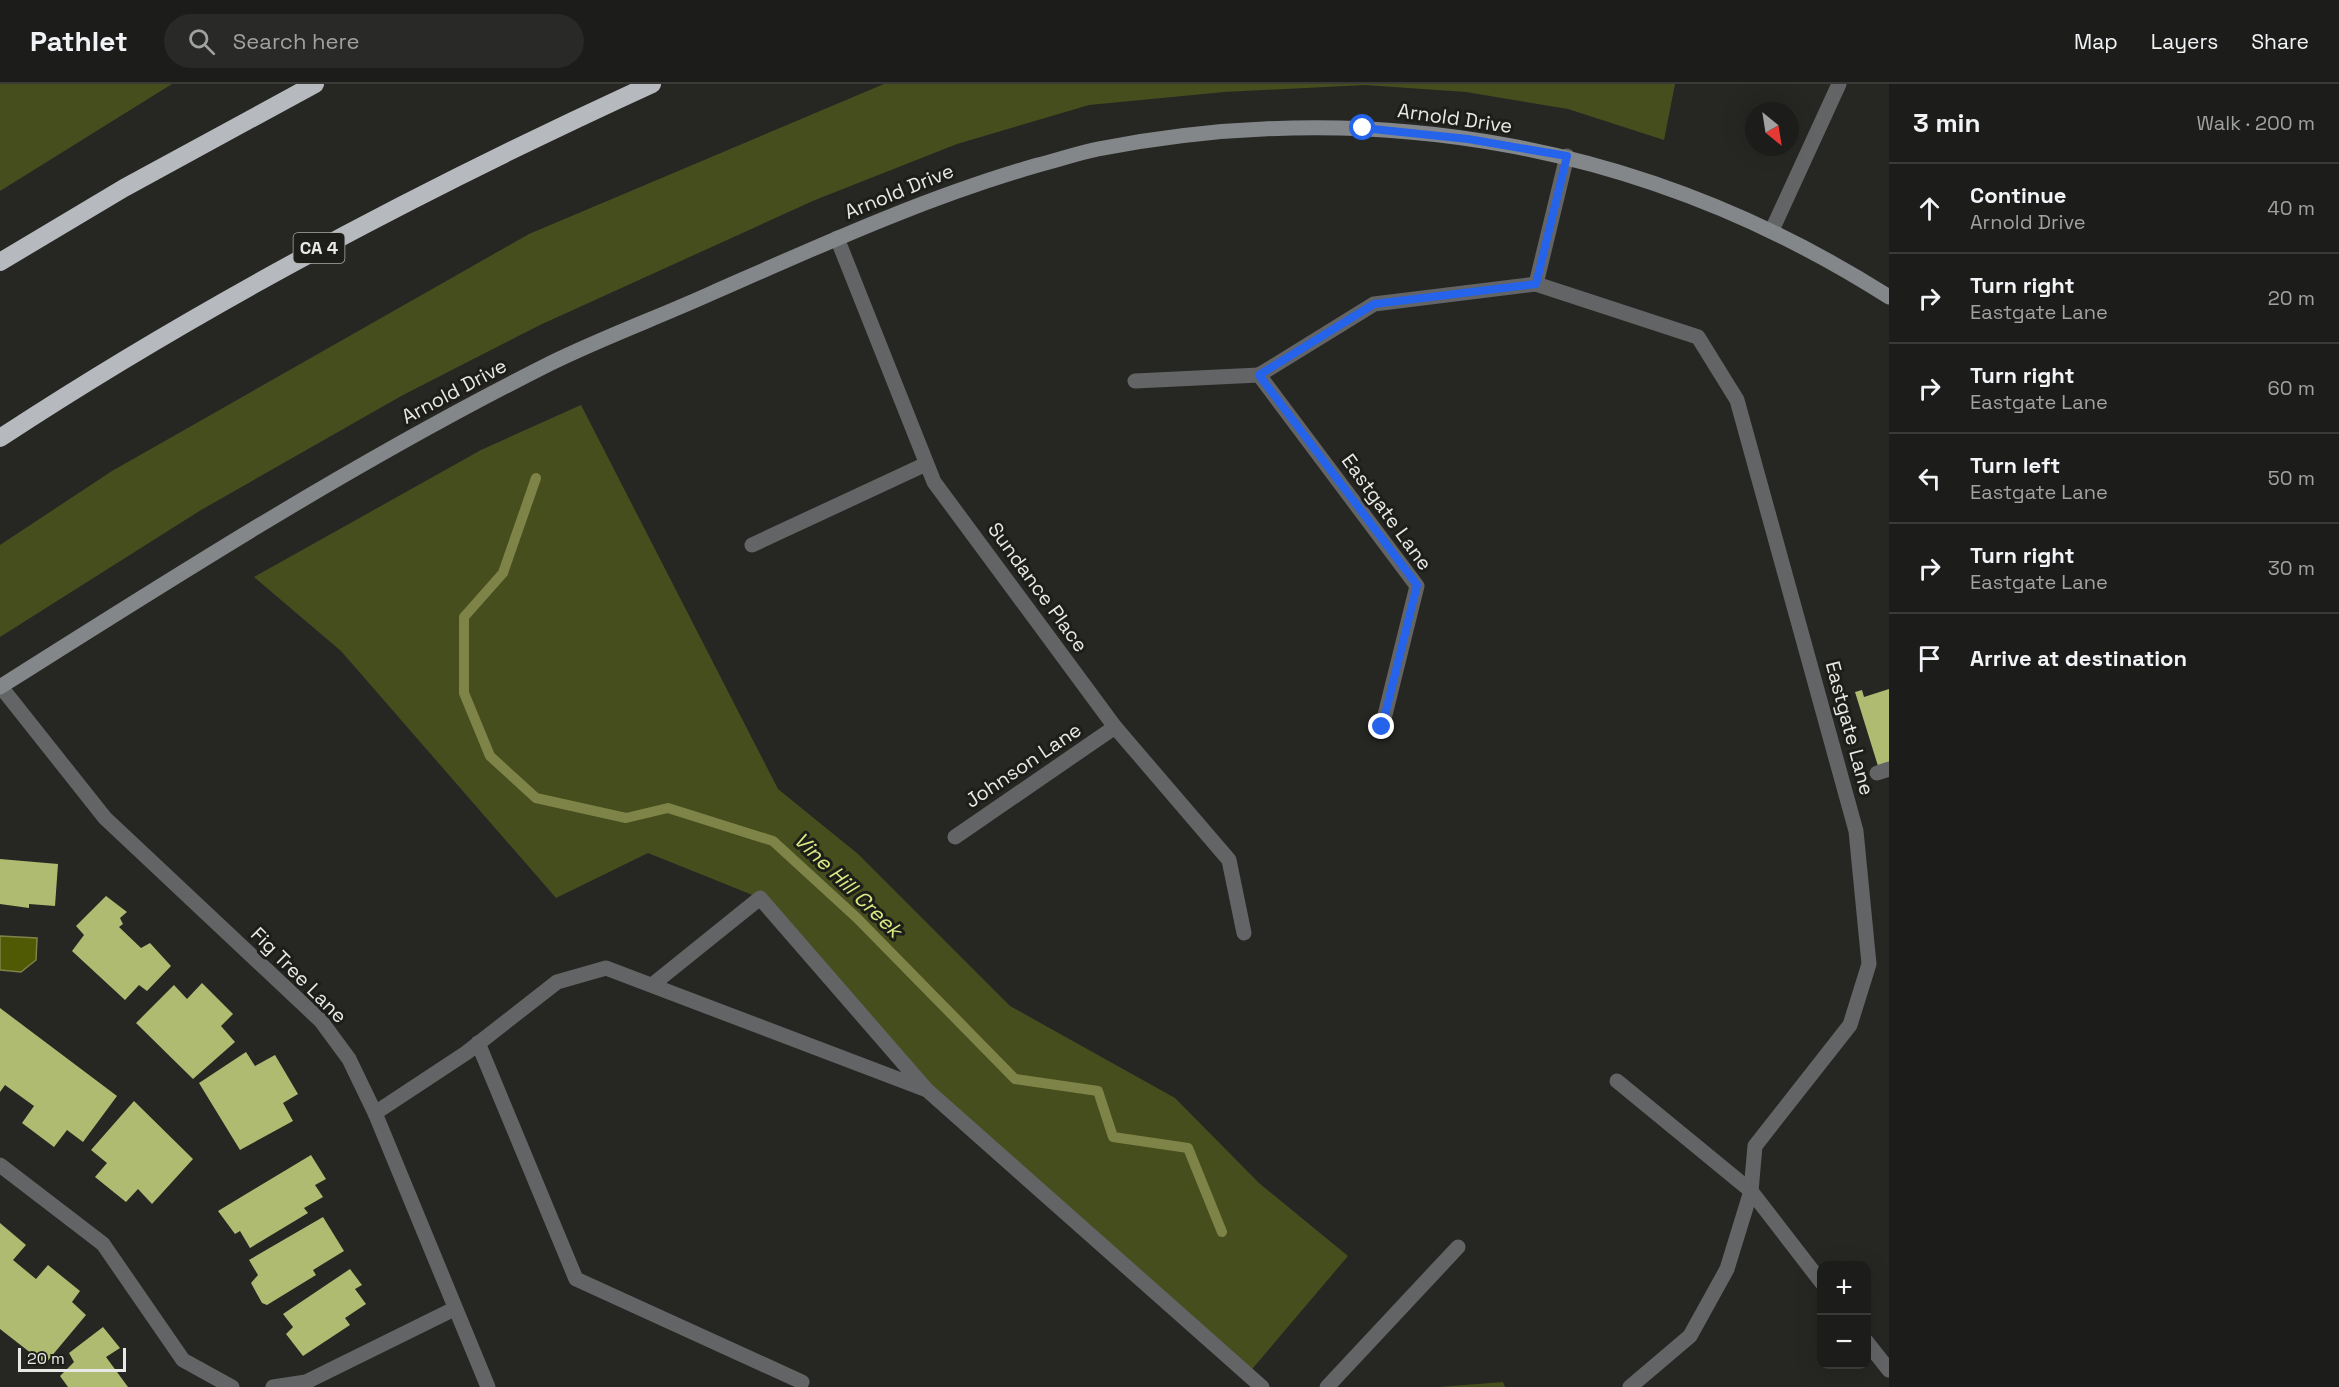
<!DOCTYPE html>
<meta charset="utf-8">
<style>
:root{--surface:#1c1d1a;--page:#292a27;--text:#f1f3f6;--muted:#a0a2a2;--line:#3a3b39}
body{margin:0;font-family:"Space Grotesk",sans-serif;background:var(--page);color:var(--text)}
.controls{position:absolute;right:18px;bottom:18px;display:grid;overflow:hidden;border-radius:12px;box-shadow:0 6px 24px #0002}
.controls button{width:54px;height:54px;display:grid;place-items:center;padding:0;border:0;border-bottom:2px solid var(--line);background:var(--surface);color:var(--text);font:30px sans-serif}
.compass{position:absolute;left:1745px;top:18px;width:54px;height:54px;border-radius:50%;background:var(--surface);box-shadow:0 6px 24px #0002;rotate:150deg}
.scale{position:absolute;left:18px;bottom:15px;width:108px;box-sizing:border-box;padding-left:6px;border:3px solid #e8e9e6;border-top:0;font-size:16px;line-height:21px;white-space:nowrap;color:#e8e9e6;-webkit-text-stroke:4px #1d1e19;paint-order:stroke}
.stop{position:absolute;width:18px;height:18px;margin:-14px;border:4px solid #2563eb;border-radius:50%;background:#fff}
.stop.end{background:#2563eb;border-color:#fff;box-shadow:0 2px 6px #0008}
.list{margin:0;padding:0;list-style:none}
h2{display:flex;justify-content:space-between;align-items:center;height:78px;margin:0;padding:0 24px;font-size:26px}
h2 small{font-size:20px;font-weight:400;color:var(--muted)}
.list li{display:grid;grid-template-columns:39px 1fr auto;gap:18px;align-items:center;box-sizing:border-box;height:90px;padding:0 24px;border-top:2px solid var(--line)}
.list b{display:block;font-size:22px;white-space:nowrap}
.list p{margin:0;font-size:20px;white-space:nowrap;color:var(--muted)}
.list em{font-size:20px;font-style:normal;color:var(--muted)}
.icon{flex:none;width:33px;height:33px;fill:none;stroke:currentColor;stroke-width:2;stroke-linecap:round;stroke-linejoin:round}
.map{position:relative;flex:none;width:1889px;height:1303px;overflow:hidden}
header{display:flex;align-items:center;gap:36px;box-sizing:border-box;height:84px;padding:0 30px;background:var(--surface);border-bottom:2px solid var(--line)}
header strong{font-size:28px}
nav{display:flex;gap:33px;margin-inline-start:auto;font-size:21px}
.search{width:420px;height:54px;background:var(--page);display:flex;align-items:center;gap:15px;box-sizing:border-box;padding:0 21px;border-radius:33px;color:var(--muted);font-size:22px}
main{display:flex}
aside{flex:1;background:var(--surface)}
.map>svg:first-child{display:block}
.green{fill:#474e1e}
.water{fill:#505904;stroke:#7e8448;stroke-width:1.5}
.lines{fill:none;stroke-linecap:round;stroke-linejoin:round}
.stream{stroke:#7e8448;stroke-width:10}
.building{fill:#aebb70}
.lane{stroke:#636466;stroke-width:15}
.street{stroke:#636466;stroke-width:15}
.secondary{stroke:#84878a;stroke-width:15}
.highway{stroke:#b6babf;stroke-width:18}
.route{stroke:#2563eb;stroke-width:8}
.labels{text-anchor:middle;stroke-width:6;stroke-linejoin:round;paint-order:stroke}
.shield{fill:#1d1e19;stroke:#abaca8;stroke-width:1.5}
.shield-label{font-size:18px;font-weight:bold;fill:#e8e9e6}
.street-label{font-size:20px;fill:#e8e9e6;stroke:#1d1e19}
.water-label{font-size:21px;font-style:italic;fill:#daeb84;stroke:#1d1e19}
</style>
<header>
<strong>Pathlet</strong>
<div class="search"><svg class="icon" aria-label="search" viewBox="0 0 24 24"><circle cx="10" cy="10" r="6"/><path d="M15 15l6 6"/></svg>Search here</div>
<nav><a>Map</a><a>Layers</a><a>Share</a></nav>
</header>
<main>
<div class="map">
<svg width="1889" height="1303" viewBox="0 0 1889 1303">
<rect width="100%" height="100%" fill="#262723"/>
<g class="green">
<polygon points="0,0 172,0 0,107"/>
<polygon points="884,0 1675,0 1664,56 1568,25 1466,8 1365,1 1224,8 1089,21 957,60 815,116 540,241 403,311 201,426 0,553 0,461 112,387 529,150"/>
<polygon points="581,321 778,705 858,770 1010,922 1175,1014 1259,1099 1348,1172 1248,1290 927,1006 760,814 648,769 556,814 341,567 254,493 481,366"/>
<polygon points="1503,1298 1505,1303 1439,1303"/>
</g>
<polygon class="water" points="0,852 37,854 36,876 21,888 0,886"/>
<g class="lines">
<polyline class="stream" points="536,394 503,489 464,533 464,609 490,672 536,714 626,734 668,724 773,757 857,834 1015,995 1098,1007 1113,1053 1188,1064 1222,1148"/>
</g>
<g class="building">
<polygon points="1889,605 1889,678 1878,682 1855,608 1862,606 1864,613"/>
<polygon points="0,775 58,780 55,822 29,820 29,824 0,820"/>
<polygon points="106,812 127,828 120,834 123,840 119,843 141,864 150,859 171,882 147,907 139,901 125,916 72,867 84,851 76,842"/>
<polygon points="202,899 233,930 221,942 235,958 193,995 136,939 174,901 187,915"/>
<polygon points="0,924 117,1012 83,1058 67,1046 54,1063 22,1039 34,1022 5,1001 0,1008"/>
<polygon points="246,968 255,982 275,971 298,1010 283,1019 293,1037 240,1066 199,999"/>
<polygon points="134,1017 193,1075 152,1120 138,1105 126,1118 95,1093 107,1079 91,1066"/>
<polygon points="311,1071 326,1095 315,1101 323,1113 304,1124 308,1129 250,1164 240,1147 235,1150 218,1127"/>
<polygon points="323,1133 344,1167 313,1186 316,1191 267,1221 262,1219 251,1199 258,1191 249,1176"/>
<polygon points="0,1139 26,1161 13,1176 36,1195 48,1181 80,1207 72,1218 86,1231 45,1280 0,1245"/>
<polygon points="350,1185 362,1201 355,1205 366,1220 345,1234 350,1241 303,1272 286,1250 293,1243 283,1230"/>
<polygon points="103,1243 120,1264 106,1273 128,1303 68,1303 60,1292 74,1278 69,1269"/>
</g>
<g class="lines">
<g class="lane">
<polyline points="1772,146 1839,0"/>
<polyline points="1135,297 1259,291"/>
<polyline points="1877,689 1889,685"/>
<polyline points="652,901 760,814 925,1004"/>
<polyline points="478,959 576,1195 802,1298"/>
<polyline points="1617,997 1751,1107 1822,1199"/>
<polyline points="375,1029 466,969 557,898 606,884 927,1006 1262,1303"/>
<polyline points="1866,1257 1889,1286"/>
<polyline points="1327,1303 1458,1163"/>
</g>
<g class="street">
<polyline points="837,154 934,398 1115,643 1229,776 1244,849"/>
<polyline points="1536,200 1567,72"/>
<polyline points="752,461 926,380"/>
<polyline points="1,603 105,734 321,937 349,975 375,1029 488,1303"/>
<polyline points="1382,643 1417,502 1259,291 1374,220 1536,200 1698,253 1737,316 1856,747 1869,880 1850,941 1755,1062 1751,1107 1727,1185 1690,1252 1630,1303"/>
<polyline points="955,753 1115,643"/>
<polyline points="0,1081 103,1160 183,1276 232,1303"/>
<polyline points="273,1303 306,1298 454,1225"/>
</g>
<path class="secondary" d="M0 603C180 489 361 374 551 279 604 253 659 233 712 209 819 162 926 113 1038 81 1058 76 1078 69 1098 65 1377 11 1649 60 1889 213"/>
<g class="highway">
<polyline points="0,178 124,104 315,0"/>
<path d="M0 354C207 218 427 103 652 0"/>
</g>
</g>
<g class="lines">
<polyline class="route" points="1363,44 1468,55 1567,72 1536,200 1374,220 1259,291 1417,501 1382,643"/>
</g>
<g class="labels">
<rect class="shield" x="293.5" y="149" width="51" height="30" rx="4.5"/>
<g class="shield-label">
<text x="319" y="170">CA 4</text>
</g>
<g class="street-label">
<text transform="translate(1455 34) rotate(8)" y="7">Arnold Drive</text>
<text transform="translate(899 107) rotate(-22)" y="7">Arnold Drive</text>
<text transform="translate(454 307) rotate(-28)" y="7">Arnold Drive</text>
<text transform="translate(1387 428) rotate(54)" y="7">Eastgate Lane</text>
<text transform="translate(1038 503) rotate(54)" y="7">Sundance Place</text>
<text transform="translate(1850 644) rotate(75)" y="7">Eastgate Lane</text>
<text transform="translate(1023 681) rotate(-34)" y="7">Johnson Lane</text>
<text transform="translate(299 891) rotate(45)" y="7">Fig Tree Lane</text>
</g>
<g class="water-label">
<text transform="translate(848 801) rotate(44)" y="7">Vine Hill Creek</text>
</g>
</g>
</svg>
<div class="controls">
<button>+</button>
<button>−</button>
</div>
<svg class="compass" viewBox="-18 -18 36 36"><path d="M0-13l5 13h-10z" fill="#e53935"/><path d="M0 13l5-13h-10z" fill="#a0a2a2"/></svg>
<div class="scale">20 m</div>
<div class="stop" style="left:1363px;top:44px"></div>
<div class="stop end" style="left:1382px;top:643px"></div>
</div>
<aside>
<h2>3 min<small>Walk · 200 m</small></h2>
<ul class="list">
<li><svg class="icon" aria-label="ahead" viewBox="0 0 24 24"><path d="M12 20V5M6 11l6-6 6 6"/></svg><div><b>Continue</b><p>Arnold Drive</p></div><em>40 m</em></li>
<li><svg class="icon" aria-label="right" viewBox="0 0 24 24"><path d="M7 20v-9h11M14 6l5 5-5 5"/></svg><div><b>Turn right</b><p>Eastgate Lane</p></div><em>20 m</em></li>
<li><svg class="icon" aria-label="right" viewBox="0 0 24 24"><path d="M7 20v-9h11M14 6l5 5-5 5"/></svg><div><b>Turn right</b><p>Eastgate Lane</p></div><em>60 m</em></li>
<li><svg class="icon" aria-label="left" viewBox="0 0 24 24"><path d="M17 20v-9H6M10 6l-5 5 5 5"/></svg><div><b>Turn left</b><p>Eastgate Lane</p></div><em>50 m</em></li>
<li><svg class="icon" aria-label="right" viewBox="0 0 24 24"><path d="M7 20v-9h11M14 6l5 5-5 5"/></svg><div><b>Turn right</b><p>Eastgate Lane</p></div><em>30 m</em></li>
<li><svg class="icon" aria-label="arrive" viewBox="0 0 24 24"><path d="M6 21V4h12l-3 4 3 4H6"/></svg><div><b>Arrive at destination</b></div></li>
</ul>
</aside>
</main>
